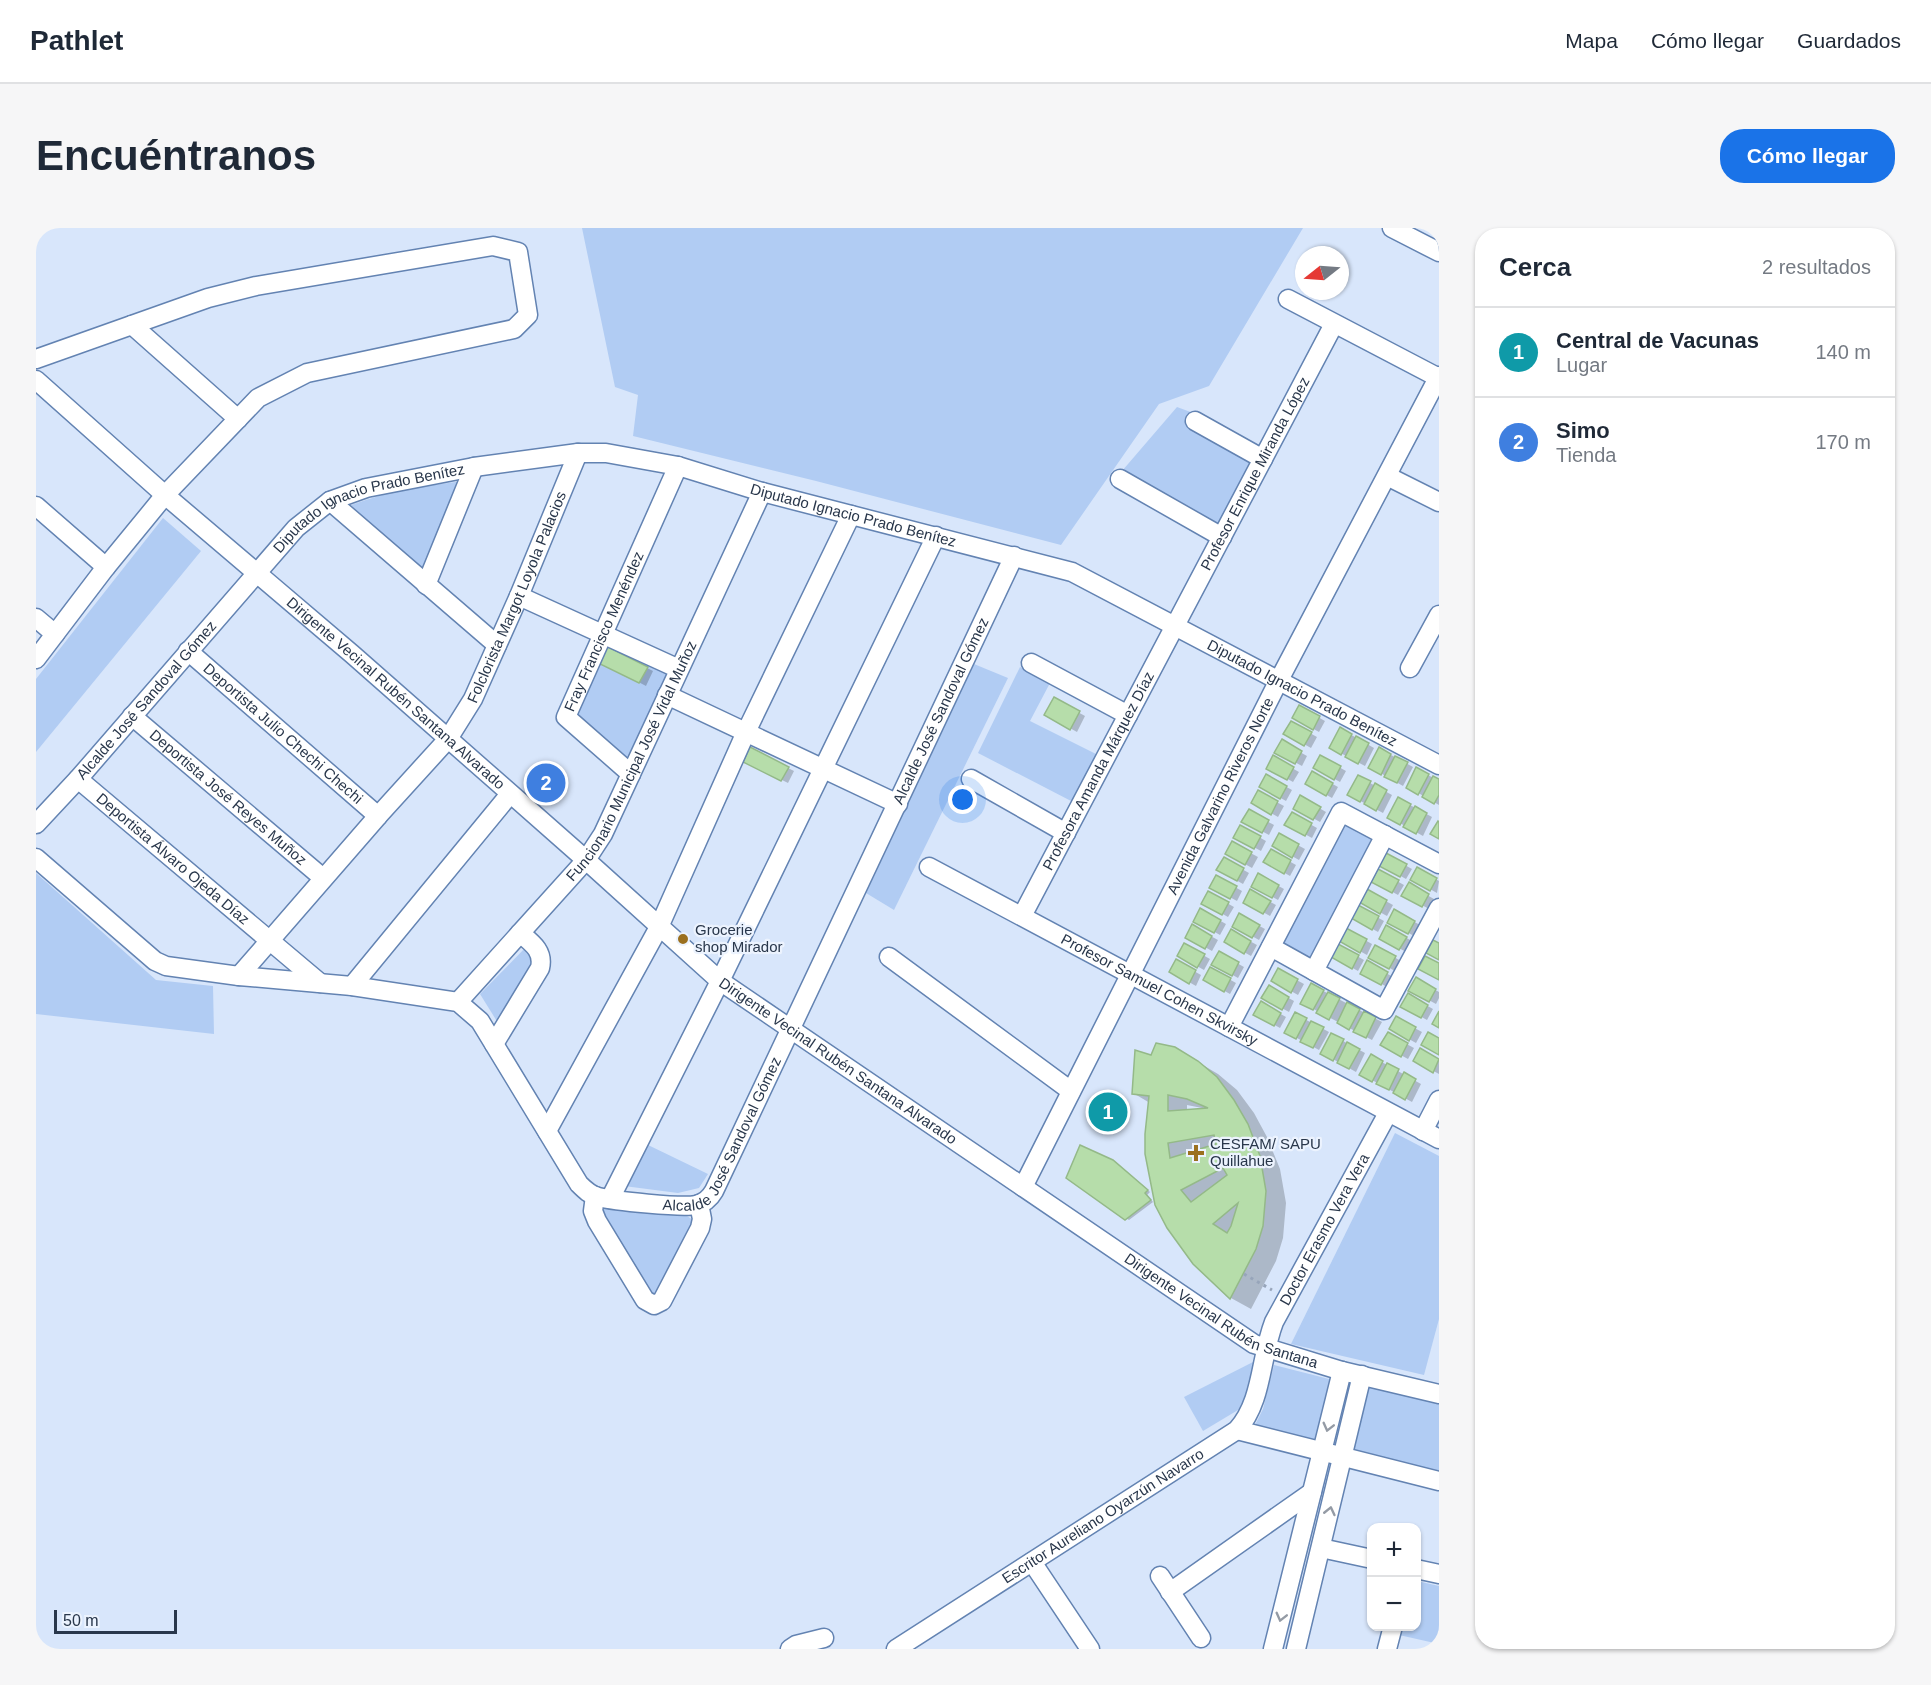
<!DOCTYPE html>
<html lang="es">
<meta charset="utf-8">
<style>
:root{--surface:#fff;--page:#f6f6f7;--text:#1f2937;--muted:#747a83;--line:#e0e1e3;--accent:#1a73e8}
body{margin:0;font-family:Helvetica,sans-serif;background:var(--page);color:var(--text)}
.controls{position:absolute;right:18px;bottom:18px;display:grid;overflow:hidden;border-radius:12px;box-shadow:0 2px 4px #0004}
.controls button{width:54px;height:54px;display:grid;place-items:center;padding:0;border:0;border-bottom:2px solid var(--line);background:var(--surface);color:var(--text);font:30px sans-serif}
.compass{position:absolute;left:1259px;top:18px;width:54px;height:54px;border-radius:50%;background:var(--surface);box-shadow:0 2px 4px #0004;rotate:253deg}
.scale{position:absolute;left:18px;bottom:15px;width:123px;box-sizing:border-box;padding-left:6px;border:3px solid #29374b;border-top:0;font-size:16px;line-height:21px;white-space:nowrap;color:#29374b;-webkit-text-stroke:4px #ecf3fe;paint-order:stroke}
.you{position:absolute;left:927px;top:572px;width:21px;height:21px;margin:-15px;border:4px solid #fff;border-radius:50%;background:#1a73e8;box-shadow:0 0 0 9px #1a73e833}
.badge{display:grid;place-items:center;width:39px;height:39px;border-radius:50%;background:var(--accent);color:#fff;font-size:20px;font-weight:700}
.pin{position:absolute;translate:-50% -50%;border:3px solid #fff;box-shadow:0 2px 6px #0006}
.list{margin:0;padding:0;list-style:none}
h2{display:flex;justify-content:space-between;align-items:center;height:78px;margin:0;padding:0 24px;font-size:26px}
h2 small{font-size:20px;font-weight:400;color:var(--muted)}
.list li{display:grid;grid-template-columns:39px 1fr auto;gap:18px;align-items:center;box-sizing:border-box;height:90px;padding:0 24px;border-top:2px solid var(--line)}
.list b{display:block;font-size:22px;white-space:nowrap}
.list p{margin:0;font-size:20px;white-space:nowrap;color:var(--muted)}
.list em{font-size:20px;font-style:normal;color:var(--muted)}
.map{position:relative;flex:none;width:1403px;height:1421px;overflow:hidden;border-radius:24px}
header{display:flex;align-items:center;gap:36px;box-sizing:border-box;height:84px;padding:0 30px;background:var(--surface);border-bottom:2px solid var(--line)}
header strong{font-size:28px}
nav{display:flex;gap:33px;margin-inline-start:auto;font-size:21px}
.intro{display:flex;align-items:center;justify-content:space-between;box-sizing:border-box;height:144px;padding:0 36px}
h1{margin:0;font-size:42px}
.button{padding:15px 27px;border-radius:24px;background:var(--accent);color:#fff;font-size:21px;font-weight:700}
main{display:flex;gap:36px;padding:0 36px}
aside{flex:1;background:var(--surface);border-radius:24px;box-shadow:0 2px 4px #0004}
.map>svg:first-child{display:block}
.green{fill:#b1ccf3}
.shadow{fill:#0003;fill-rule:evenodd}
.building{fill:#b6ddaa;stroke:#94b988;stroke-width:1.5;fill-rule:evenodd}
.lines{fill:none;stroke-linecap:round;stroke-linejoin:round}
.minor-casing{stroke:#6383b2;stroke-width:21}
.path{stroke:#97a5ba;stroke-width:3;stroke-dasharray:3 4.5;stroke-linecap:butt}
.minor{stroke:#fff;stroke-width:18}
.oneway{stroke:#949ba5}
.poi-dot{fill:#9b701f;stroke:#ecf3fe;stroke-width:2}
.labels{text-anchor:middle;stroke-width:4.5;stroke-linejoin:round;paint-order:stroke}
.street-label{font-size:15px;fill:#29374b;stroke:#ecf3fe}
.poi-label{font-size:15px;fill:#29374b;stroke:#ecf3fe;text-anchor:start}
</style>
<header>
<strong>Pathlet</strong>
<nav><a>Mapa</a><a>Cómo llegar</a><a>Guardados</a></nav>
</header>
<div class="intro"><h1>Encuéntranos</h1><a class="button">Cómo llegar</a></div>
<main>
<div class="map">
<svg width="1403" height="1421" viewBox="0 0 1403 1421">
<rect width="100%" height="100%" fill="#d8e6fb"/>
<g class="green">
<polygon points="546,0 1267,0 1173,158 1123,176 1025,317 780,253 597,208 602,167 579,159"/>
<polygon points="1141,179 1160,186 1154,199 1215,235 1182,296 1086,243"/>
<path d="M427 253 388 349 315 277C353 263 387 258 427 253Z"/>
<polygon points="127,290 165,323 0,524 0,451"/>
<polygon points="567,408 642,441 594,545 531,489"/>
<polygon points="938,436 972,450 858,682 830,665"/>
<polygon points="984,439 1014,455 994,493 1062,527 1037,574 942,525"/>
<polygon points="1308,595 1339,611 1275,732 1245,715"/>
<polygon points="0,645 120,752 177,758 178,806 0,786"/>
<polygon points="492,717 499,735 462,795 444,766"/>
<polygon points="1359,905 1403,928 1403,1091 1388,1147 1255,1116"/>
<polygon points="610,916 672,946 663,960 642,965 588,958"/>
<polygon points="562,973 608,985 651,988 657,992 658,1000 621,1067 611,1065 561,983"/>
<polygon points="1219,1133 1207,1179 1167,1203 1148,1169"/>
<polygon points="1238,1137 1297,1152 1281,1212 1218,1199 1227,1181"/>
<polygon points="1331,1155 1403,1172 1403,1246 1315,1224"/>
<polygon points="1381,1353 1403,1358 1403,1416 1363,1407 1365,1399 1380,1398"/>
</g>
<g class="shadow">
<polygon points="570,437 611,440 617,443 610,458"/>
<polygon points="1018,471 1049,488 1041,504 1010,487"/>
<polygon points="1264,479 1289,493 1283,504 1258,490"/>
<polygon points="1256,495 1281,509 1275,520 1250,506"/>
<polygon points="1305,501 1338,520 1329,538 1295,520"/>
<polygon points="1246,514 1271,528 1266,538 1240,524"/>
<polygon points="1344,521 1377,539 1367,558 1334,539"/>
<polygon points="1285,529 1310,543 1304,554 1279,540"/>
<polygon points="1238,530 1263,544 1257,554 1232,540"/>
<polygon points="714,536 752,540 758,543 752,555"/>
<polygon points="1381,541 1403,553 1403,577 1372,559"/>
<polygon points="1277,545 1302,559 1296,570 1271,556"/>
<polygon points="1231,548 1256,562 1250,573 1225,559"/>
<polygon points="1323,549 1356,567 1347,585 1313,567"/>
<polygon points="1222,564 1248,578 1242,589 1217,575"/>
<polygon points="1264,569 1290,584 1284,594 1259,580"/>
<polygon points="1363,571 1396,589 1387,608 1353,589"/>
<polygon points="1213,583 1238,597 1233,607 1207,593"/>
<polygon points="1256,586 1281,600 1276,610 1250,596"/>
<polygon points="1205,599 1230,613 1225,623 1199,609"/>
<polygon points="1243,607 1269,621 1263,632 1238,618"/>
<polygon points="1196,615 1222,629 1216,640 1191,626"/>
<polygon points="1235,623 1260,637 1254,648 1229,634"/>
<polygon points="1351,627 1376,641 1370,651 1345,637"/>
<polygon points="1188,631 1213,645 1207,656 1182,642"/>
<polygon points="1382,641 1403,653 1401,665 1376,651"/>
<polygon points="1343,643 1368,657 1362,667 1337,653"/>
<polygon points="1223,647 1248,661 1242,672 1217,658"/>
<polygon points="1181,649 1206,663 1201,673 1175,659"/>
<polygon points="1373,657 1398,671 1393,681 1368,667"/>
<polygon points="1215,663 1240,677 1234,688 1209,674"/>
<polygon points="1331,663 1357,677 1351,688 1325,674"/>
<polygon points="1173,665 1198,679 1192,689 1167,675"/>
<polygon points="1323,679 1348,693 1342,704 1317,690"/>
<polygon points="1165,682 1190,696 1184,707 1159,693"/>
<polygon points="1359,683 1384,697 1378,708 1353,694"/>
<polygon points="1203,687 1229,701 1223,712 1198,698"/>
<polygon points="1156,698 1182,712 1176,723 1151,709"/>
<polygon points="1351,699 1376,713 1370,724 1345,710"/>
<polygon points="1311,702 1336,716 1331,727 1305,713"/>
<polygon points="1195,703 1221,717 1215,728 1190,714"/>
<polygon points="1149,717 1174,731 1168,742 1143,728"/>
<polygon points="1303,718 1328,732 1322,743 1297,729"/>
<polygon points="1340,719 1365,733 1359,743 1334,729"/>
<polygon points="1183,725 1208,739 1202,750 1177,736"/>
<polygon points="1140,733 1165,747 1160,758 1135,744"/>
<polygon points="1332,735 1357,749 1351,759 1326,745"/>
<polygon points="1175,741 1200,755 1194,766 1169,752"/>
<polygon points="1242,742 1268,756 1262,767 1237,753"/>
<polygon points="1380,751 1403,764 1403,770 1400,776 1374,762"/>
<polygon points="1276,757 1346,794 1336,812 1266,775"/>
<polygon points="1233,759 1258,773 1253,784 1227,770"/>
<polygon points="1372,767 1397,781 1391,792 1366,778"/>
<polygon points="1225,775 1250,789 1244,800 1219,786"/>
<polygon points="1259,786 1293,804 1283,822 1250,804"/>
<polygon points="1360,790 1386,804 1380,815 1355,801"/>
<polygon points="1352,806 1378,820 1372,831 1346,817"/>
<polygon points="1296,807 1329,825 1320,844 1286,825"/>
<path d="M1138 820 1182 846 1201 862 1218 885 1231 909 1244 941 1250 975 1247 1010 1240 1033 1215 1081 1195 1070 1158 1035 1114 875 1097 865 1116 829ZM1151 877 1171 881 1151 883Z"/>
<polygon points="1385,822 1403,832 1403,846 1379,833"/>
<polygon points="1335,828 1385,856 1376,874 1325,846"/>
<polygon points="1090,878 1092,879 1083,902 1057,891"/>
<polygon points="1080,935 1114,964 1111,967 1117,974 1093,992 1032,949"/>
</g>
<g class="building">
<polygon points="570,418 612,439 603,455 562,435"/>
<polygon points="1018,469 1044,483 1034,502 1008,487"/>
<polygon points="1263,477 1284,488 1277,502 1256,490"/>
<polygon points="1255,493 1276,504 1268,518 1247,506"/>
<polygon points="1304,499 1316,506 1305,527 1293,520"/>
<polygon points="1320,508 1333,515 1322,536 1309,529"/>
<polygon points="1246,511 1266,523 1259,536 1238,525"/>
<polygon points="714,519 753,539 745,553 707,534"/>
<polygon points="1343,519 1355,526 1345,547 1332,540"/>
<polygon points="1237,527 1258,539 1251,552 1230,541"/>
<polygon points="1284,527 1305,538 1298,552 1277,540"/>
<polygon points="1359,528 1372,534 1361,555 1348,549"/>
<polygon points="1380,539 1393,546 1382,567 1370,560"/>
<polygon points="1276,543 1297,555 1290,568 1269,556"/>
<polygon points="1230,546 1251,558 1244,571 1223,559"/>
<polygon points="1322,547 1335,553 1324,574 1311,567"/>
<polygon points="1397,548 1403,551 1403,567 1398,576 1386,569"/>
<polygon points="1339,555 1351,562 1340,583 1328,576"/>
<polygon points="1222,562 1242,573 1235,587 1215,575"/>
<polygon points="1264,567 1285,579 1277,592 1257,581"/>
<polygon points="1362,569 1375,576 1364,597 1351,590"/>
<polygon points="1379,578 1391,585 1380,606 1367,599"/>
<polygon points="1213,581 1233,592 1226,605 1205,594"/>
<polygon points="1256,584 1276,595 1269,608 1248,597"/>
<polygon points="1402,593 1403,594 1403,611 1394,606"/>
<polygon points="1204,597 1225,608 1218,621 1197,610"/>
<polygon points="1243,605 1263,616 1256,630 1236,618"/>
<polygon points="1196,613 1216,624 1209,637 1189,626"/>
<polygon points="1235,621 1255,632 1248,646 1227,634"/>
<polygon points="1350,625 1371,636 1364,649 1343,638"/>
<polygon points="1188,629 1208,640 1201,653 1180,642"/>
<polygon points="1381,639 1401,650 1394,663 1374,652"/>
<polygon points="1342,641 1363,652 1356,665 1335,654"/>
<polygon points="1222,645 1243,657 1236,670 1215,659"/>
<polygon points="1180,647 1201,658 1194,671 1173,660"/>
<polygon points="1373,654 1393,666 1386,679 1365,668"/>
<polygon points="1214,661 1235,673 1227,686 1207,675"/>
<polygon points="1331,661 1351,672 1344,686 1323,674"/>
<polygon points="1172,663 1193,674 1186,687 1165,676"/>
<polygon points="1322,677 1343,688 1336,702 1315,690"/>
<polygon points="1164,680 1185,692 1178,705 1157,694"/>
<polygon points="1358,681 1379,693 1372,706 1351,695"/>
<polygon points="1203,685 1224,697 1216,710 1196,699"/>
<polygon points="1156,696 1176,708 1169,721 1149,710"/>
<polygon points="1350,697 1371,709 1363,722 1343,711"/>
<polygon points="1310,700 1331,711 1324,725 1303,713"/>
<polygon points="1195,701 1215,713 1208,726 1188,714"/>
<polygon points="1397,712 1403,715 1403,732 1390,725"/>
<polygon points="1148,715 1169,726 1161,740 1141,728"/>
<polygon points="1302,716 1323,727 1316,741 1295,729"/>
<polygon points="1339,717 1360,728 1353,741 1332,730"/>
<polygon points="1183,723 1203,734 1196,748 1175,737"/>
<polygon points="1389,728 1403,735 1403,752 1382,741"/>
<polygon points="1140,731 1160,742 1153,756 1133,744"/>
<polygon points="1331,732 1352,744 1345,757 1324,746"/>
<polygon points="1174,739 1195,750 1188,764 1167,752"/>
<polygon points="1242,740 1262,751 1255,765 1235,753"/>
<polygon points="1380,749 1400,761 1393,774 1372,763"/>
<polygon points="1275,755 1288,762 1277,782 1264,776"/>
<polygon points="1233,757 1253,769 1246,782 1225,770"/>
<polygon points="1292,764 1304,770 1293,792 1280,785"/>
<polygon points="1372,765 1392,777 1385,790 1364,779"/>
<polygon points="1225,773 1245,785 1238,798 1217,787"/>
<polygon points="1311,774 1324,781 1313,802 1301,795"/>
<polygon points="1328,783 1340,789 1330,810 1317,804"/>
<polygon points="1403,783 1403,800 1396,796"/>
<polygon points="1259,784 1271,790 1260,811 1248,805"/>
<polygon points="1360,788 1380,799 1373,813 1353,801"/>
<polygon points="1275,793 1288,799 1277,820 1264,814"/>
<polygon points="1352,804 1372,815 1365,829 1344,817"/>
<polygon points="1392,804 1403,810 1403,827 1385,817"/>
<polygon points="1295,805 1308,811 1297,833 1284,826"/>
<polygon points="1311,814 1324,821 1313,841 1301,835"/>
<path d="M1120 815 1139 819 1162 833 1181 849 1198 872 1212 896 1224 928 1230 963 1227 998 1220 1021 1194 1071 1157 1036 1131 1000 1119 977 1109 926V906L1113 868 1096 866 1099 822 1115 827ZM1132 867 1151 871 1172 880 1132 883ZM1178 907 1180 916 1134 930 1132 915ZM1187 940 1191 947 1155 974 1145 962ZM1202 975 1195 998 1191 1005 1177 996Z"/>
<polygon points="1384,820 1403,831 1397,845 1377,833"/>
<polygon points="1335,826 1347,833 1336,854 1323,847"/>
<polygon points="1351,835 1363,841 1353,862 1340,856"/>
<polygon points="1368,844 1380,851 1369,872 1357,865"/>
<polygon points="1063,865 1091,877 1081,902 1053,891"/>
<polygon points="1044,917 1077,932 1112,962 1109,965 1115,972 1089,992 1030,950"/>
</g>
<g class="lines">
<defs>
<g id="minor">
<polyline points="1356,0 1403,24"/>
<polyline points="1252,71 1403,150"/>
<polyline points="96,97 202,191"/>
<polyline points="0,131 172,70 220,58 457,18 482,24 492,87 478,101 271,145 222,170 129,267 70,339 0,431"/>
<path id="s1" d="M0 152 129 267 316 426 550 632 684 753 1218 1116 1306 1143 1403 1166"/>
<polyline points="1159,193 1227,231"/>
<polyline points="1351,248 1403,274"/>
<polyline points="1084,251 1186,309"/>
<polyline points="294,273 461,417"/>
<polyline points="0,278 70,339"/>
<polyline points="390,357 438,239"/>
<polyline points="483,368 643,441"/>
<polyline points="0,390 19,406"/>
<path id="s2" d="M152 423 342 588"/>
<polyline points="995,435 1092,487"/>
<polyline points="1374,440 1403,387"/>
<polyline points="631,467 862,576"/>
<path id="s3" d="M96 488 287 650"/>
<path id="s4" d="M595 546 530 489 642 238"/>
<path id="s5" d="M42 551 284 755"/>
<polyline points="935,551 1030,605"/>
<path id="s6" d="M0 596 42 551 260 300 294 273 330 260 438 239 542 225H570L642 238 726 264 1036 344 1403 537"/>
<path id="s7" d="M0 630 119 733 130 738 203 748 316 758 422 774 444 793 543 956C549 962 554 967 562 969 578 973 646 980 660 977 669 975 674 970 678 963L978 328"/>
<path id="s8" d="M893 639 1403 911"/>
<path id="s9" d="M986 688 1298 96"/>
<polyline points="1235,719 1348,782 1403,680"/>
<polyline points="853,729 1035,863"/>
<polyline points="1278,743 1349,607"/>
<path id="s10" d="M203 748 342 588 412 511 437 471 483 368 542 225"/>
<polyline points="316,758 474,566"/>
<path id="s11" d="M422 774 550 632 567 606 726 264"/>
<polyline points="1193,799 1305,584 1403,636"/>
<path d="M458 816 504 740C508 723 496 715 484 705"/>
<polyline points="511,903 623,699 710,504 815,287"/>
<polyline points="1387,903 1403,872"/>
<path id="s12" d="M987 959 1243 452 1403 148"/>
<polyline points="559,968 557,983 561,993 609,1072 618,1077 626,1073 664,1000 666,991 663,976"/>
<polyline points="574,971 684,753 900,308"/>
<polyline points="1201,1202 1403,1253"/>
<polyline points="1285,1320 1336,1331"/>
<polyline points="996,1334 1054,1421"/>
<polyline points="1380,1341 1403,1346"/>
<polyline points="1124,1348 1165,1410"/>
<polyline points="1134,1364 1276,1264"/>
<polyline points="754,1421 760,1417 788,1410"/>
<path id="s13" d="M860 1421 1201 1202C1227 1173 1224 1130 1238 1094L1352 885"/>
<polyline points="1237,1421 1306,1143"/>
<polyline points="1260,1421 1326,1147"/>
<polyline points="1351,1421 1357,1398"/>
</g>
</defs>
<use href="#minor" class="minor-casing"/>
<polyline class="path" points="1208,1046 1236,1062"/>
<use href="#minor" class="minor"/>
</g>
<defs><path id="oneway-chevron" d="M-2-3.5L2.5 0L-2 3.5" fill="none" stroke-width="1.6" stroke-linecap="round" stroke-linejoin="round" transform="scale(1.5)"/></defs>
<g class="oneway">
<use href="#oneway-chevron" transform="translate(1292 1199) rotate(104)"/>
<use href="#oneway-chevron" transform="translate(1294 1283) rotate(-77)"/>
<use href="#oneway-chevron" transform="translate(1245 1389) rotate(104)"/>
</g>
<g class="poi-dot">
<circle cx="647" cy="711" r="6"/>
<path d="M1157 916h6v6h6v6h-6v6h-6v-6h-6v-6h6z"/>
</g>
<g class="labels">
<g class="street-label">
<text dy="5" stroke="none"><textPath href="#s9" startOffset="500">Profesor Enrique Miranda López</textPath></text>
<text dy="5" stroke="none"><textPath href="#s6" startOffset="470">Diputado Ignacio Prado Benítez</textPath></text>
<text dy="5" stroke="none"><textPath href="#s6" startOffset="974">Diputado Ignacio Prado Benítez</textPath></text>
<text dy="5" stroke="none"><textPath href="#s10" startOffset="474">Folclorista Margot Loyola Palacios</textPath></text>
<text dy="5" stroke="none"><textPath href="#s4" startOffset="180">Fray Francisco Menéndez</textPath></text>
<text dy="5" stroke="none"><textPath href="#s6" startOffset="1460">Diputado Ignacio Prado Benítez</textPath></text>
<text dy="5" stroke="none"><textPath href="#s1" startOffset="477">Dirigente Vecinal Rubén Santana Alvarado</textPath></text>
<text dy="5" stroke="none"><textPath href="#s6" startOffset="166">Alcalde José Sandoval Gómez</textPath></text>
<text dy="5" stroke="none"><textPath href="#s7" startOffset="1360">Alcalde José Sandoval Gómez</textPath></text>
<text dy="5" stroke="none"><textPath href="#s2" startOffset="126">Deportista Julio Chechi Chechi</textPath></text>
<text dy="5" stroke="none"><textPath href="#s11" startOffset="300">Funcionario Municipal José Vidal Muñoz</textPath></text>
<text dy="5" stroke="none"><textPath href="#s9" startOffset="164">Profesora Amanda Márquez Díaz</textPath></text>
<text dy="5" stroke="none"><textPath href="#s12" startOffset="438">Avenida Galvarino Riveros Norte</textPath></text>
<text dy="5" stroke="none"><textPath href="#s3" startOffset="126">Deportista José Reyes Muñoz</textPath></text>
<text dy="5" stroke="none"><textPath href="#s5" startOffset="124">Deportista Álvaro Ojeda Díaz</textPath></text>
<text dy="5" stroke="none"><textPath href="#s8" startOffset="261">Profesor Samuel Cohen Skvirsky</textPath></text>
<text dy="5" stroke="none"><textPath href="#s1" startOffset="1053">Dirigente Vecinal Rubén Santana Alvarado</textPath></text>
<text dy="5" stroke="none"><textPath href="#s7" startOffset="874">Alcalde José Sandoval Gómez</textPath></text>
<text dy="5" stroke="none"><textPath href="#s13" startOffset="626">Doctor Erasmo Vera Vera</textPath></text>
<text dy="5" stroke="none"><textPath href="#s1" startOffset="1512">Dirigente Vecinal Rubén Santana</textPath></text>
<text dy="5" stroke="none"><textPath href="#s13" startOffset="246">Escritor Aureliano Oyarzún Navarro</textPath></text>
</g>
<g class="poi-label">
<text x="659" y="707">Grocerie<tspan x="659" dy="17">shop Mirador</tspan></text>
<text x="1174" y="921">CESFAM/ SAPU<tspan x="1174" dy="17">Quillahue</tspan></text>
</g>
</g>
</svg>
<div class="controls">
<button>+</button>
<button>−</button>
</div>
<svg class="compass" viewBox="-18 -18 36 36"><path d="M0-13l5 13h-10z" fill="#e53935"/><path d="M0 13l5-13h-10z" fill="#747a83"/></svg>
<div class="scale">50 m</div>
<div class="you"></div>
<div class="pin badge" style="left:1072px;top:884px;background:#0f9aa8">1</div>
<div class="pin badge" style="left:510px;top:555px;background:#3f7fe0">2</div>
</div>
<aside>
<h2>Cerca<small>2 resultados</small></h2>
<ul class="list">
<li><span class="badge" style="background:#0f9aa8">1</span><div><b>Central de Vacunas</b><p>Lugar</p></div><em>140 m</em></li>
<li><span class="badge" style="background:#3f7fe0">2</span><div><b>Simo</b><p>Tienda</p></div><em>170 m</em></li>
</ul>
</aside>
</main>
